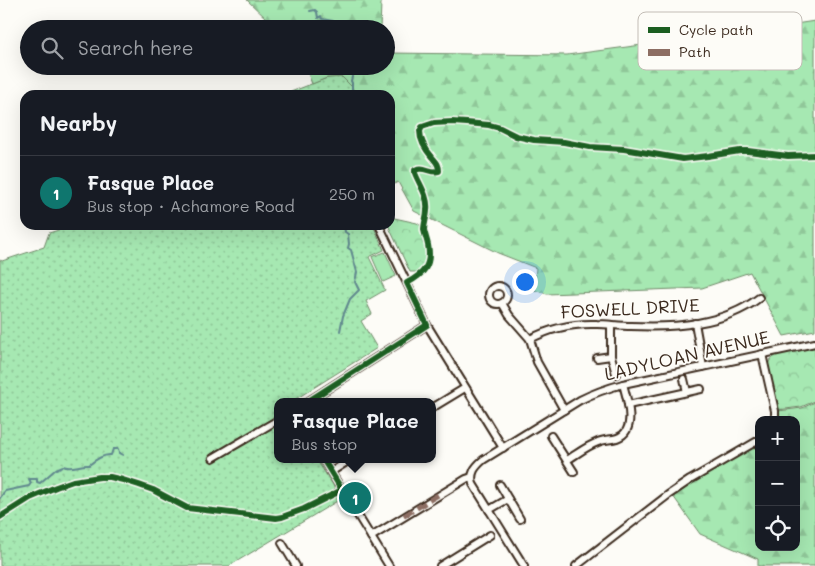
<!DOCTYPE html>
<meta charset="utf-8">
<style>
:root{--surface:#171b24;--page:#242831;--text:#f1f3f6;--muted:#9ea1a6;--line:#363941;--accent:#0f766e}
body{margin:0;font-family:Mali,sans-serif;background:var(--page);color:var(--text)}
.controls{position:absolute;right:15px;bottom:15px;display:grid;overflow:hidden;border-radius:10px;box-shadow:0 5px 20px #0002}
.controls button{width:45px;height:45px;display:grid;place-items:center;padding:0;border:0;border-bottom:1px solid var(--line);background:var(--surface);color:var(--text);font:25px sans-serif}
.you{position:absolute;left:524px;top:281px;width:18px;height:18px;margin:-12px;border:4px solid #fff;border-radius:50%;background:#1a73e8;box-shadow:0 0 0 8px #1a73e833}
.badge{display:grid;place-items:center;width:32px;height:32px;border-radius:50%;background:var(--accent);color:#fff;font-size:16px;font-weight:700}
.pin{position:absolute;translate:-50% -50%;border:2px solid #fff;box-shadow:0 1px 5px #0006}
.popup{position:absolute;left:274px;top:398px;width:162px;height:65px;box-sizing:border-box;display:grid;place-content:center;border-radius:10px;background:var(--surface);filter:drop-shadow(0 1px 4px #0005);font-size:16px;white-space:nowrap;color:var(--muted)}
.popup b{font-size:19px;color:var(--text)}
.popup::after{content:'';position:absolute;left:50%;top:100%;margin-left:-10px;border:10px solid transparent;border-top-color:var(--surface)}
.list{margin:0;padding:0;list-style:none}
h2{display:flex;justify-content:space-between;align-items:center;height:65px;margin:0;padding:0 20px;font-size:21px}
h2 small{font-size:16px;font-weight:400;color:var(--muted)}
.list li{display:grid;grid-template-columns:32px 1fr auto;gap:15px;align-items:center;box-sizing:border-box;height:75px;padding:0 20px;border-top:1px solid var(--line)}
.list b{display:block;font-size:19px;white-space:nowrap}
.list p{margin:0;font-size:16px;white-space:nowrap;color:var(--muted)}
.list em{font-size:16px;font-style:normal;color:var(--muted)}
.icon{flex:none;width:28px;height:28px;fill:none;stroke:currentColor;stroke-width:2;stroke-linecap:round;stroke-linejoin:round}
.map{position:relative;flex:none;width:815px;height:566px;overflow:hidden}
.search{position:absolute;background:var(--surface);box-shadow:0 5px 20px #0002;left:20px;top:20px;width:375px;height:55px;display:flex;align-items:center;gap:12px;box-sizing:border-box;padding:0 18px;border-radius:28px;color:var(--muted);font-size:19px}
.panel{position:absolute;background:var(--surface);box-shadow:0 5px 20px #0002;left:20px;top:90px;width:375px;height:140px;border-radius:15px}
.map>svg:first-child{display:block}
.grass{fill:url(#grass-dots);stroke:#708968}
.forest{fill:url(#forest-firs);stroke:#708968}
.park{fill:url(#park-crowns);stroke:#708968}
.pitch{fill:#a6e8b2;stroke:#708968}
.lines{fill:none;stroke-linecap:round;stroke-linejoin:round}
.stream{stroke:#61888e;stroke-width:2}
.street-casing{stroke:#3b2a1e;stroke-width:10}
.street{stroke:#fdfcf7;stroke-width:6}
.quiet{stroke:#8d6e63;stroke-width:5;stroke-dasharray:10 5;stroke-linecap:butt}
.cycleway-casing{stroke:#fdfcf7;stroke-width:9}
.cycleway{stroke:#1b5e20;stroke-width:6}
.labels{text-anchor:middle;stroke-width:4;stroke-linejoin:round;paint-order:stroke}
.street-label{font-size:18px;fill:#3b2a1e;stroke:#fdfcf7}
.key{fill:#fdfcf7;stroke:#c3bdb6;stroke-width:1}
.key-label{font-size:14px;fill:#3b2a1e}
</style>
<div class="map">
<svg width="815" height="566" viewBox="0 0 815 566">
<defs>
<pattern id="grass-dots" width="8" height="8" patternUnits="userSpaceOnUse" patternTransform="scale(1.25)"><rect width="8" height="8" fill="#a6e8b2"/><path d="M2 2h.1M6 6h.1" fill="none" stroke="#90c799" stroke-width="1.8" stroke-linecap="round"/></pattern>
<pattern id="forest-firs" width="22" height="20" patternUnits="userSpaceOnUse" patternTransform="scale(1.25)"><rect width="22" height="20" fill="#a6e8b2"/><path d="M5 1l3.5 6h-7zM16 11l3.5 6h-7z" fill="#90c799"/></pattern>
<pattern id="park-crowns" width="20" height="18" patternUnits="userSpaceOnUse" patternTransform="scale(1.25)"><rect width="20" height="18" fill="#a6e8b2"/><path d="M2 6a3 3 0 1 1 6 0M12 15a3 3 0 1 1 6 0" fill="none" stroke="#90c799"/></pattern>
</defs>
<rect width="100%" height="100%" fill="#fdfcf7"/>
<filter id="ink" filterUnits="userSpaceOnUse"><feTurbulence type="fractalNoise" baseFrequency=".02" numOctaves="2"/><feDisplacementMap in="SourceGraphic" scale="10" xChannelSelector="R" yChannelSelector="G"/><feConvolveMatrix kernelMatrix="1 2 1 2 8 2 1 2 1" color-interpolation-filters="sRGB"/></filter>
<g filter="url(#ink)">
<g class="grass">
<polygon points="343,77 353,88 351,95 283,95 327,78"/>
<polygon points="74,225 373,225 384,250 369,257 385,290 366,301 372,314 361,321 377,348 291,402 278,402 278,459 316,459 333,485 339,500 229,566 0,566 0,260 2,261 44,247 49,233"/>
</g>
<g class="forest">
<polygon points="247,0 377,0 381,3 380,29 278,29 268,20"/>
<polygon points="815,21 815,330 784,336 750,272 702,288 547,294 534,290 536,268 498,253 414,211 398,182 390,186 390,95 351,95 353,88 342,77 327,78 312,84 305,66 386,66 386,53 567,55 769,28"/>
<polygon points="815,402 815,566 758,566 758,559 700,534 673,496 694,482 759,444 759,547 796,547 796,420 778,420 778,411 802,408"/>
</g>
<g class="park">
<polygon points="390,217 417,223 421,226 427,251 425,267 422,272 410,272 388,225 390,225"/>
<polygon points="815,347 815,401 801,407 778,410 768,365 770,360 777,355"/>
</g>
<polygon class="pitch" points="385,252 396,276 383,282 372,257"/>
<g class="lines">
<g class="stream">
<polyline points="310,11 315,10 317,12 318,18 321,16 322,19 333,21 333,24 335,26 338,27 339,25 340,29"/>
<polyline points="349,95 352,92 352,83 351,81 353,73"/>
<polyline points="340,331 343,316 350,299 359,290 355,282 357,272 351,250 348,248 349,244 348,234 345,232 344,225"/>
<path d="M0 498 5 491 29 486 31 483 29 479H37V482L40 483 56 469 63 466C71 470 80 464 89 465 95 460 104 454 111 455L113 449H118L119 453 123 455"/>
</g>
<defs>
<g id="street">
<polyline points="379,225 427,325 503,448"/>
<circle cx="498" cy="295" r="9"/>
<polyline points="502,303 509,315 530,339 537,362 564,410"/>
<polyline points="695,323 703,367"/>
<polyline points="611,325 611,356 616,374"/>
<path d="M530 339C551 328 573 323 597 324 608 324 619 326 631 326 674 328 724 325 759 298"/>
<polyline points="762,354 775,411 775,420"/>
<polyline points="597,358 611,356"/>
<polyline points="684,379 687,392"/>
<polyline points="307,402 427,325"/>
<polyline points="628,405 701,389"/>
<polyline points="432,408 465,388"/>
<polyline points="551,436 574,472"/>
<polyline points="213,458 278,420"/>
<polyline points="323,459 389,566"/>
<path d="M567 460C577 454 587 446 598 442 604 439 611 440 617 438 638 431 627 399 623 384"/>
<polyline points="331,472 351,459"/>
<polyline points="500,485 520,519"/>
<polyline points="489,510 508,499"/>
<polyline points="371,537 466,479 472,477"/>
<polyline points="282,543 296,566"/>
<polyline points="440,566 490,535"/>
<path d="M524 566 473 484C470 473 475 467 483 460L580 400C594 393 608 388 623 384L815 343"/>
<polyline points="576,566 668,495 690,480 759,440"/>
</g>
</defs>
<use href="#street" class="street-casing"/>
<use href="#street" class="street"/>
<polyline class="quiet" points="404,516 438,495"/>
<defs>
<g id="cycleway">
<path d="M307 402 427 325 407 283C424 274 432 265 428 245 427 240 425 235 424 230 424 223 427 217 427 210 429 197 419 184 415 173V170C423 165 431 174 439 171 439 164 436 162 432 157 426 150 420 141 420 131L422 127 434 123 452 122 467 123 489 125 500 128 516 136 534 140 564 142 590 147 624 149 683 159 708 156 740 151H748L788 156 815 155"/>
<polyline points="0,517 30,498 56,487 73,481 100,477 110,477 123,480 139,485 153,490 187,508 276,518 282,517 304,509 342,490 323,459"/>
</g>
</defs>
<use href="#cycleway" class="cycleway-casing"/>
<use href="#cycleway" class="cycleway"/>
</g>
</g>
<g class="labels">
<g class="street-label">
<text transform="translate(630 309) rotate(-3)" y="6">FOSWELL DRIVE</text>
<text transform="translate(687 356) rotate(-13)" y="6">LADYLOAN AVENUE</text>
</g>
</g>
<rect x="638" y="12" width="164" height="58" rx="8" class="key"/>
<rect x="648" y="27" width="22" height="6" fill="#1b5e20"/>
<rect x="648" y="49" width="22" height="7" fill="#8d6e63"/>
<g class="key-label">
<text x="679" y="35">Cycle path</text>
<text x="679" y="57">Path</text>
</g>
</svg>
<div class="controls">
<button>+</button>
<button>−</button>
<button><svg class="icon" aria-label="locate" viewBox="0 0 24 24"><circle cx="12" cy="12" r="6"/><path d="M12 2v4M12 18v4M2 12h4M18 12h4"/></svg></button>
</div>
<div class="you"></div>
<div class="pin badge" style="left:355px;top:498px">1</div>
<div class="popup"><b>Fasque Place</b>Bus stop</div>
<div class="search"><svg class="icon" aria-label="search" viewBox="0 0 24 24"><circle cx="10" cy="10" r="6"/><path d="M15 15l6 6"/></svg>Search here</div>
<section class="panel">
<h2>Nearby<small></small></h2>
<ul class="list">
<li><span class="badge">1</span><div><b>Fasque Place</b><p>Bus stop · Achamore Road</p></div><em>250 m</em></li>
</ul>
</section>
</div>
